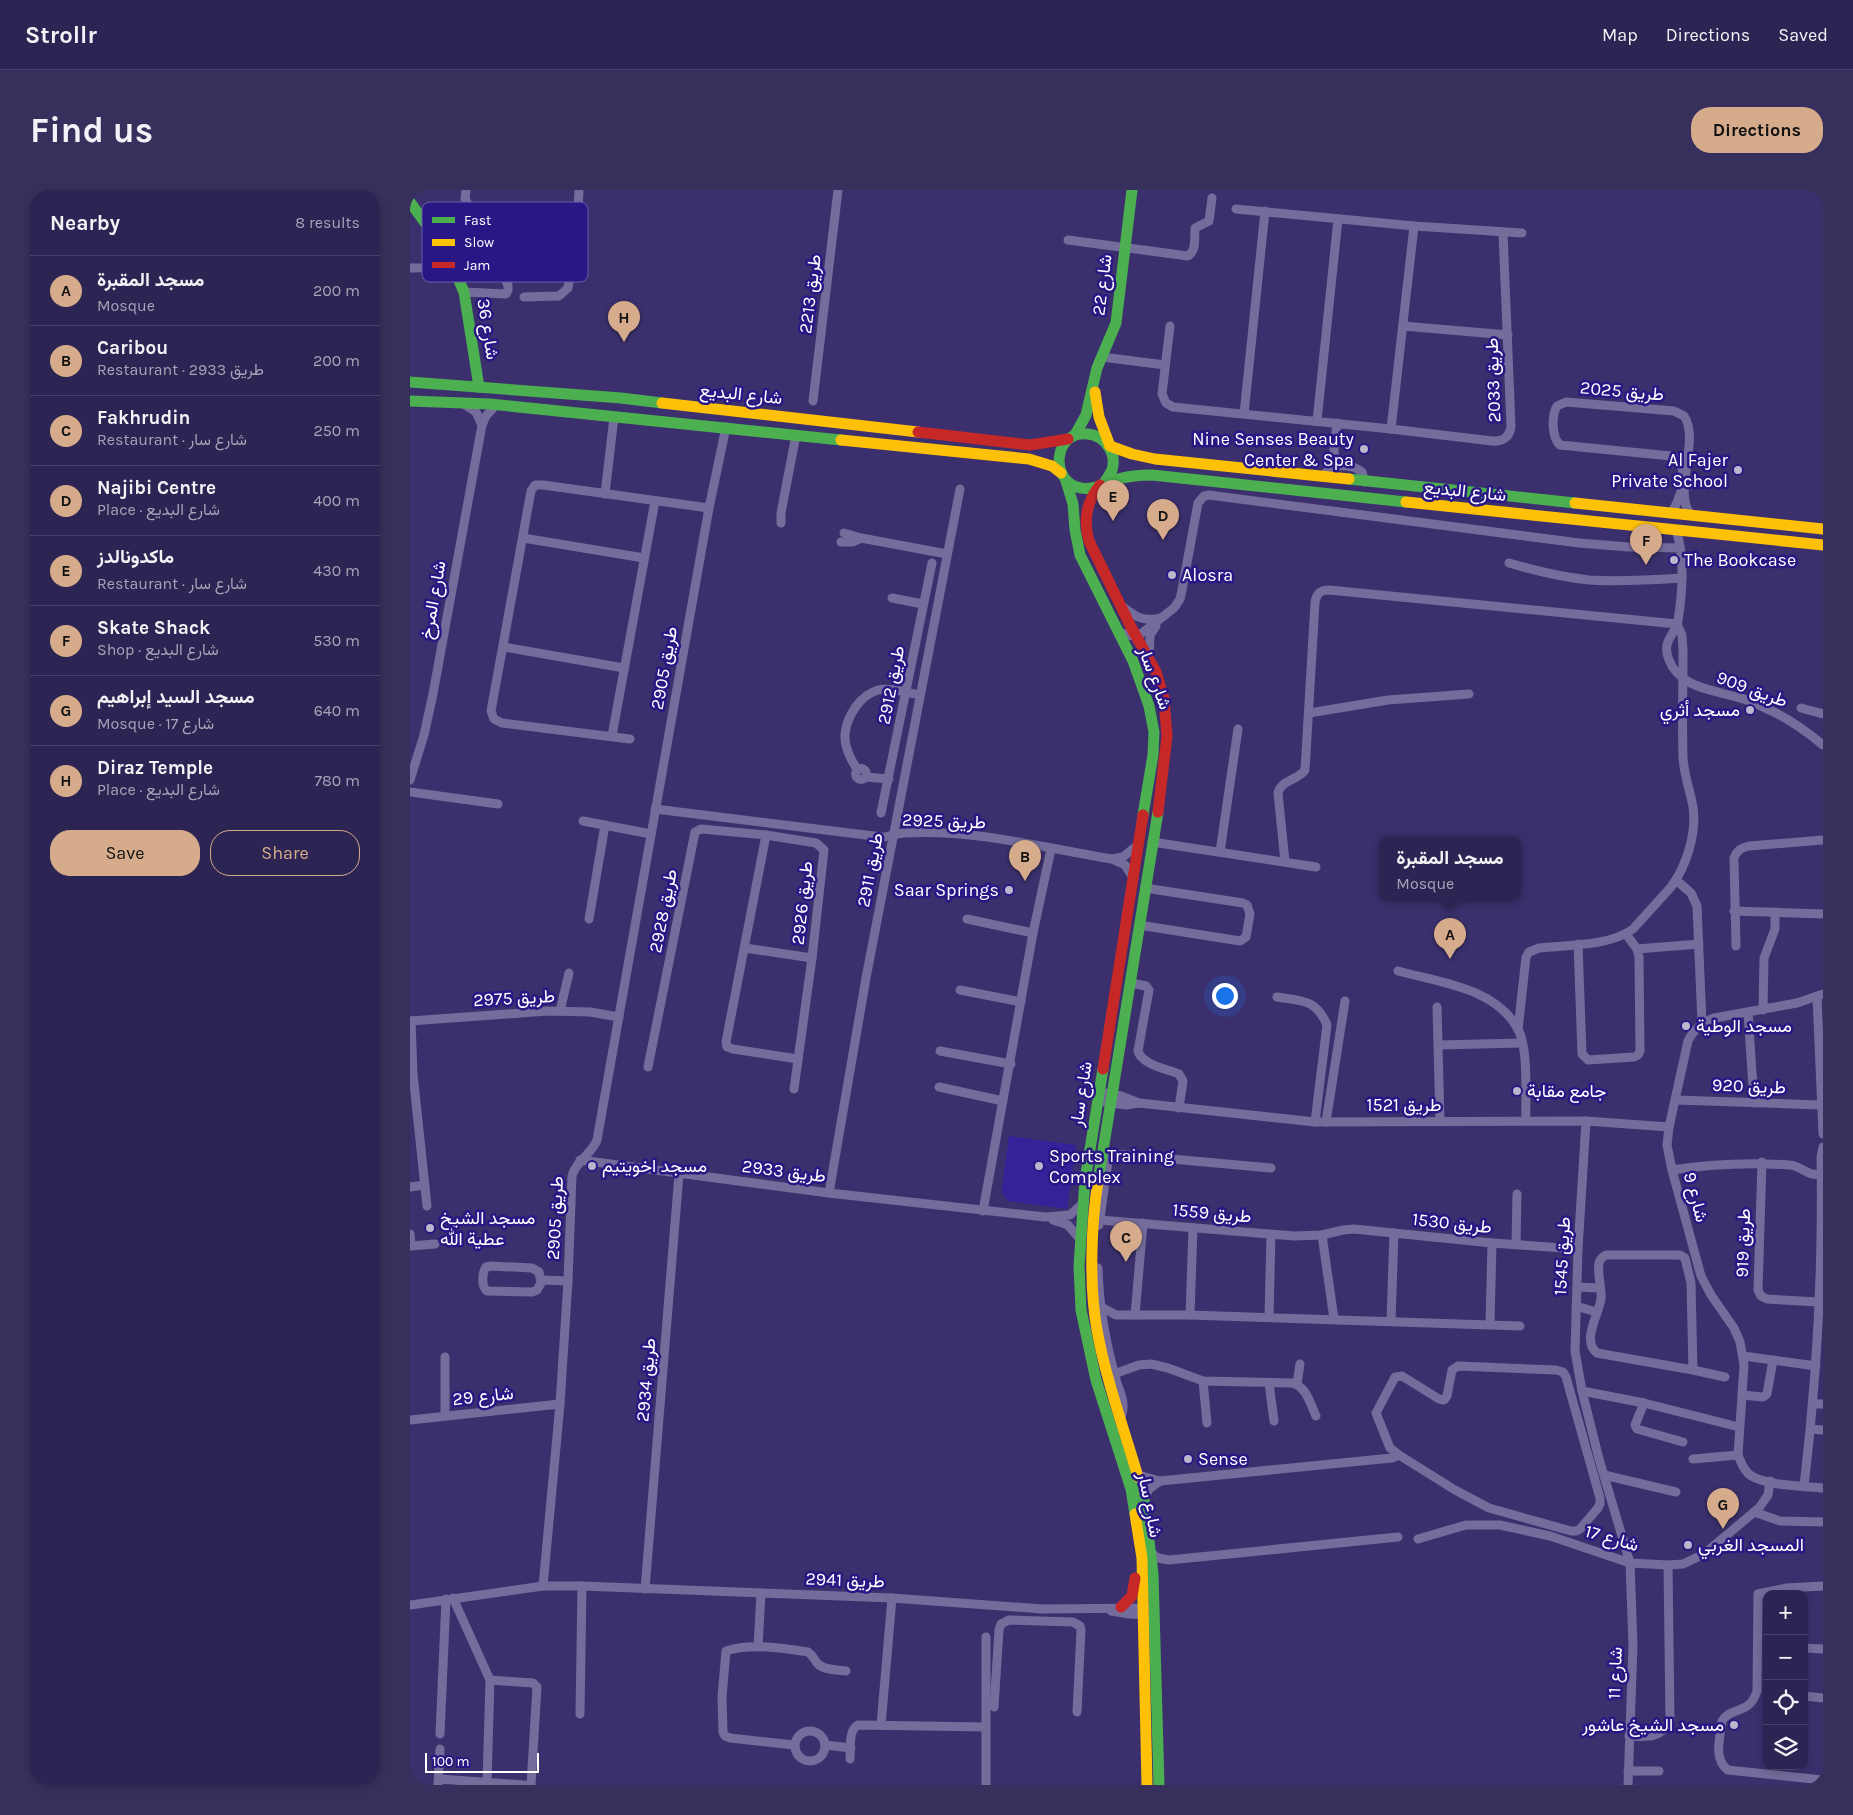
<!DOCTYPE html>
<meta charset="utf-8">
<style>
:root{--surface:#2c2452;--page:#38305c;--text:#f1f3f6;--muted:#a6a4b8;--line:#484169;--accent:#d6ab8b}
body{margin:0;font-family:Karla,Vazirmatn,sans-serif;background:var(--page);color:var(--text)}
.controls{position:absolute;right:15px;bottom:15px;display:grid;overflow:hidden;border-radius:10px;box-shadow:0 2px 8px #0003}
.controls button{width:45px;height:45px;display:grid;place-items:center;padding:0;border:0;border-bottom:1px solid var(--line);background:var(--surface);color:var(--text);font:25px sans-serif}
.scale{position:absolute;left:15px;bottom:12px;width:114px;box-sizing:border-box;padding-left:5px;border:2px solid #fff;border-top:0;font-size:14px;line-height:18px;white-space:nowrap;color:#fff;-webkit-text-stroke:4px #2a1786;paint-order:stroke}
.you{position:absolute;left:814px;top:805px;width:18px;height:18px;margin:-12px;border:4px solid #fff;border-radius:50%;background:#1a73e8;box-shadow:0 0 0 8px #1a73e833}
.badge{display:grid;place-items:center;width:32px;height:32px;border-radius:50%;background:var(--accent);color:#111;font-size:16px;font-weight:700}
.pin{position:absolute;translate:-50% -41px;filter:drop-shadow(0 1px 2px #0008)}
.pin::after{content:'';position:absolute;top:26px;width:18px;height:15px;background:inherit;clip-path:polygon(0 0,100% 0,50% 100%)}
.popup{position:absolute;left:969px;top:646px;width:142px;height:65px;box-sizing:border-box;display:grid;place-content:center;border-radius:10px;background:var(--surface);filter:drop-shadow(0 1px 4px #0005);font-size:16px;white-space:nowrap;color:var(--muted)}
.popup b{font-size:19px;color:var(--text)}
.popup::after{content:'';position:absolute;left:50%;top:100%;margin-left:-10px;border:10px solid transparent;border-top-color:var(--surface)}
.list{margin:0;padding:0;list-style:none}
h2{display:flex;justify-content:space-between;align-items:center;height:65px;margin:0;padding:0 20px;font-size:21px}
h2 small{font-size:16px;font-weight:400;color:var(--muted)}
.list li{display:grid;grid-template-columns:32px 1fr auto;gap:15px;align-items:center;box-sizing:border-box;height:70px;padding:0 20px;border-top:1px solid var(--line)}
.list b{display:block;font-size:19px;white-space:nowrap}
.list p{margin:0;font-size:16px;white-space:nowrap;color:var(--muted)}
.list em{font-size:16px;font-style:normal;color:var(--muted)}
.actions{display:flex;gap:10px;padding:15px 20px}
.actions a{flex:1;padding:11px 0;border:1px solid var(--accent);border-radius:20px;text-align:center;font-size:18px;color:var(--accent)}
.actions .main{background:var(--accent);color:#111}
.icon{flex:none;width:28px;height:28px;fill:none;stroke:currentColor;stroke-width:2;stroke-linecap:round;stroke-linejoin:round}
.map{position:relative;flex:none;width:1413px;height:1595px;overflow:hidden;border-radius:20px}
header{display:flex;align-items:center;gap:30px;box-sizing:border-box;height:70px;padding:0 25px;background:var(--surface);border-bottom:1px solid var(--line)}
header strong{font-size:24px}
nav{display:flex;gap:28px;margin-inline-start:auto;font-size:18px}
.intro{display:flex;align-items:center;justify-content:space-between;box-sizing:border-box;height:120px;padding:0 30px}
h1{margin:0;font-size:35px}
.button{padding:12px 22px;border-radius:20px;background:var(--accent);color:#111;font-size:18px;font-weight:700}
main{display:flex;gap:30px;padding:0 30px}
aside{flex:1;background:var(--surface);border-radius:20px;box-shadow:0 2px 8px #0003}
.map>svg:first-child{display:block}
.green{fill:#352299}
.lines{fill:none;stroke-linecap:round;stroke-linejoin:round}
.street{stroke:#746c9b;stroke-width:9}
.fast{stroke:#4caf50;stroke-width:11}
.slow{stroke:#ffc107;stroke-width:11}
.jam{stroke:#c62828;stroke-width:11}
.poi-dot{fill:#bab7cc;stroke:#2a1786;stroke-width:2}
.labels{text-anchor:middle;stroke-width:5;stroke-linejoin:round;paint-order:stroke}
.street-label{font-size:18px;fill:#fff;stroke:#2a1786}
.poi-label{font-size:18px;fill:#fff;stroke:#2a1786;text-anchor:start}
.key{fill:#2a1786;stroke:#6a5daa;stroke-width:1}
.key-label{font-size:14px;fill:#fff}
</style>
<header>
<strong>Strollr</strong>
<nav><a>Map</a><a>Directions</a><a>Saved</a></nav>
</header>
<div class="intro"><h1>Find us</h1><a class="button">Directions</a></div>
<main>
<aside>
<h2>Nearby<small>8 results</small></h2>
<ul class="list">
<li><span class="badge">A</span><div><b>مسجد المقبرة</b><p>Mosque</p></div><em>200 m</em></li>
<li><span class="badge">B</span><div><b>Caribou</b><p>Restaurant · طريق 2933</p></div><em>200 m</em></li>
<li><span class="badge">C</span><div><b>Fakhrudin</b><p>Restaurant · شارع سار</p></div><em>250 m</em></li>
<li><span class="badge">D</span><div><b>Najibi Centre</b><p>Place · شارع البديع</p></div><em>400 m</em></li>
<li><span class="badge">E</span><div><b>ماكدونالدز</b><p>Restaurant · شارع سار</p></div><em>430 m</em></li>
<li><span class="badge">F</span><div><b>Skate Shack</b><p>Shop · شارع البديع</p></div><em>530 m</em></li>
<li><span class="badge">G</span><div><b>مسجد السيد إبراهيم</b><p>Mosque · شارع 17</p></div><em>640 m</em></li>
<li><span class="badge">H</span><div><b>Diraz Temple</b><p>Place · شارع البديع</p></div><em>780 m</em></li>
</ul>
<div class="actions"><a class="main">Save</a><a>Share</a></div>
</aside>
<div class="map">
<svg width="1413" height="1595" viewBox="0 0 1413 1595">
<rect width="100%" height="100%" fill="#3b306d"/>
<polygon class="green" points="599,946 666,955 657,1019 598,1011 592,1003 592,997"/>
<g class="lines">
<g class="street">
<polyline points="826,19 1004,36 1112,43"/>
<polyline points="69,33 167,39"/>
<path d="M658 50 778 66C787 60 784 48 785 38L799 31 802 8"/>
<path d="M0 78C21 78 24 79 37 63"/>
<polyline points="54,102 96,104 98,100 98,95 69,33 55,9 56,0"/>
<polyline points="114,107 149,106 158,98 167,39 169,0"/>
<path d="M760 136 752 204 756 213 763 217 981 239 1082 251C1093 252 1100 247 1101 236L1093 43"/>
<polyline points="993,136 1098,145"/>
<polyline points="692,167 755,175"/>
<polyline points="403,211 428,0"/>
<polyline points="55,215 66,222 72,235"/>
<polyline points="834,224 855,21"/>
<polyline points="907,231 928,29"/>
<polyline points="981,239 1004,36"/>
<polyline points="925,276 924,260 927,233"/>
<path d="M914 287C918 272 942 274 952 282L955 292"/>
<polyline points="195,304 204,227"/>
<path d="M1260 324C1271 312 1282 272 1261 266L1150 255C1142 248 1141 226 1147 216L1156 212 1264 221 1274 226C1291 250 1261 304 1282 326"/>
<polyline points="371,333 371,323 386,245"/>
<path d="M1266 340C1275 366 1272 405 1268 431 1265 445 1251 451 1259 470 1270 499 1306 500 1330 508 1339 510 1347 514 1355 518 1377 527 1395 540 1413 555"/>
<polyline points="434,343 451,348 537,364"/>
<polyline points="113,348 234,368"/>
<polyline points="431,352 443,352 451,348"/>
<path d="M1099 373C1126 381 1152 387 1179 390 1210 392 1241 390 1272 388"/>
<polyline points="482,408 513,414"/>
<path d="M712 416C725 427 734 432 750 428"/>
<polyline points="710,443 723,446 732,443 764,418 770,409 772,400 788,313 794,306 799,305 1169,353 1219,357 1270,358"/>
<polyline points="94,457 214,478"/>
<polyline points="739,470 740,445 746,436"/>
<polyline points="1391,518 1413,524"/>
<polyline points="899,523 978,510 1059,504"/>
<polyline points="202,546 245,311"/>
<polyline points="220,549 92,533 84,529 81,521 121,301 125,295 133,295 299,318"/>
<circle cx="451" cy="584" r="5.5"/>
<path d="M448 580C441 571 434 556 435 544 437 526 450 505 468 500 480 497 498 503 510 505"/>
<polyline points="456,587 479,589"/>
<polyline points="0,590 14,545 23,504 72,235 76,226 86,215"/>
<polyline points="0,602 88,614"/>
<path d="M245 619 472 647C480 647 487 643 495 643 564 639 634 658 702 669L715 675 724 689"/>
<polyline points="471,623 522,373"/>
<polyline points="173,631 241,644"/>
<polyline points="356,645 316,852 317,857 323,859 388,869"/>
<polyline points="742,652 906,677"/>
<polyline points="810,662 828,539"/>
<polyline points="702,669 713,667 729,654"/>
<path d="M875 672 868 603C872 589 887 591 895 580L905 413C906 404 910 400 919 400L1267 434 1272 445 1273 460C1273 496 1272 532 1273 568 1274 585 1280 600 1283 617 1287 643 1276 677 1261 697L1223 739C1200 756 1158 755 1129 758L1119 762 1116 767 1108 840"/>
<polyline points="1266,690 1281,703 1287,716 1292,833"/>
<polyline points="1324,721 1413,724"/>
<polyline points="179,729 195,635"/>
<polyline points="557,729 623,743"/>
<polyline points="729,735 830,751 836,747 840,724 837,715 833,713 735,698"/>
<polyline points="1168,754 1172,864 1178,870 1224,867 1228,865 1230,861 1229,767 1227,759 1216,744"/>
<path d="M1326 756 1324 668C1327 660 1331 658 1339 656L1413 650"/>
<polyline points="335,758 402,768"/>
<polyline points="1227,759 1289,754"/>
<path d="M988 781C1029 792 1086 798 1108 839 1119 860 1115 906 1116 930"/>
<path d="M721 793 736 796 739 800 728 861C732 875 757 879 769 884L773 891 769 918"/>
<polyline points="550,800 611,812"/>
<path d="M1413 804 1387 813 1304 828C1292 833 1284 839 1278 851L1259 937 1257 955 1262 980 1291 1086 1301 1105 1324 1138 1330 1152 1334 1175 1328 1265C1331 1272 1333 1280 1340 1285 1356 1296 1394 1296 1413 1298"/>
<path d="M867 807C892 811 906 809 917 835L905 932"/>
<polyline points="1407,807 1413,944"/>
<polyline points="1027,817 1030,931"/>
<polyline points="1353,820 1354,768 1365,739 1365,722"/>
<polyline points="150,821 159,783"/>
<polyline points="1338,822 1344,913"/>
<polyline points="0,831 138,821 180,822 209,827"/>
<polyline points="1,831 3,884 17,1016"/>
<polyline points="1029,855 1112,853"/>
<polyline points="530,861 601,874"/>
<polyline points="238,877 285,642 291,639 356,645 406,653 414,660 402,768 384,899"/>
<polyline points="529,897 593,911"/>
<polyline points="689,902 711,906 729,913"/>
<polyline points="1266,910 1411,915"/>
<polyline points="688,911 716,915 729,913 905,932 1176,931 1259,937"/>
<polyline points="1176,931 1168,1059 1165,1161 1172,1201 1189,1269 1220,1373 1223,1456 1218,1595"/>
<polyline points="916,932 935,811"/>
<polyline points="695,963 861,978"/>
<polyline points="170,970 419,1003 635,1027 660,1025 672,1014"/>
<polyline points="1352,972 1348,1100 1351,1106 1357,1109 1408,1112"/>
<path d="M1262 980C1301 974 1339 972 1379 975 1391 975 1397 987 1411 984"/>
<polyline points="0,997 15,995"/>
<polyline points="419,1003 456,788 550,299"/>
<polyline points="573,1021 623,743 641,659"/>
<polyline points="643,1030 658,1035 669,1048"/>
<polyline points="690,1030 884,1046 912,1045 933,1040 944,1039 1082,1053 1168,1059"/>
<polyline points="689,1035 699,964"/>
<polyline points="0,1044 1,1055"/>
<polyline points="912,1045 924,1129"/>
<polyline points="1106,1054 1107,1004"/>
<polyline points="0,1056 25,1054"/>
<path d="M1196 1065H1270L1275 1068 1281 1093 1283 1180 1187 1163C1171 1151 1189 1124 1191 1109 1192 1097 1187 1085 1189 1073 1190 1069 1192 1067 1196 1065Z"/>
<path d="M81 1076 122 1078 129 1082 131 1093 127 1100 122 1102 77 1101C71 1096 72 1083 76 1077Z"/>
<path d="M688 1078C689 1117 696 1155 707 1193 711 1204 716 1215 711 1227"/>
<polyline points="131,1090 158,1091"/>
<polyline points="1167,1097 1190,1098"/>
<polyline points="1166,1116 1186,1122"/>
<polyline points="691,1117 706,1125 780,1125 1110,1136"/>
<polyline points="725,1125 733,1033"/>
<polyline points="780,1125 783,1038"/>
<polyline points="859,1127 861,1045"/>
<polyline points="981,1131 984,1043"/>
<polyline points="1080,1134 1082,1053"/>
<polyline points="1333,1166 1406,1176"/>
<polyline points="35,1167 35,1226"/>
<polygon points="1048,1176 1146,1180 1153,1182 1156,1187 1190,1308 1190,1314 1188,1318 1170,1339 1166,1341 1161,1341 1079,1318 1045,1300 989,1265 980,1258 966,1223 985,1187 992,1186 1029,1209 1034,1210 1037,1206 1042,1180"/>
<polyline points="1283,1180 1315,1187"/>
<path d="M704 1184 729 1175 741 1174 758 1178 793 1191 882 1193C896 1196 900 1213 906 1226"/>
<polyline points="793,1191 797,1233"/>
<polyline points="859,1193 864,1231"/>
<polyline points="887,1194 890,1174"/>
<polyline points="1172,1201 1234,1213 1329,1237"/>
<polyline points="1332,1205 1353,1207 1357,1204 1363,1170"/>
<polyline points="1234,1213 1225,1235 1227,1239 1273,1252"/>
<polyline points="1403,1214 1413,1214"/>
<polyline points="0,1230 150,1214"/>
<polyline points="1401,1239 1413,1240"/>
<polyline points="1283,1269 1328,1265"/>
<polyline points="728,1285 750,1291 982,1268 989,1265"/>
<polyline points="1194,1285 1266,1302"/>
<path d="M1394 1296C1407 1187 1413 1077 1411 967L1413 957"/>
<polyline points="734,1310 739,1299 750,1291"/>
<polyline points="1344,1322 1370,1331 1413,1332"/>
<polyline points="1008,1349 1056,1335 1090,1335 1140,1346 1220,1373 1258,1375 1273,1374 1294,1364 1349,1318 1358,1305 1360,1291"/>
<polyline points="741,1363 748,1368 759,1370 988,1347"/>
<path d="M133 1396 150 1214 158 1091 162 986C166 971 181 965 187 950L299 318 316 237"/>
<path d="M1413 1396 1377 1398 1348 1404 1347 1501C1339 1526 1321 1516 1312 1531 1310 1548 1303 1569 1318 1580L1413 1590"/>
<polyline points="235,1399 269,984"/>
<polyline points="43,1408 80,1490 77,1592"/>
<polyline points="0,1415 133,1396 172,1396 482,1408 632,1419 738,1418"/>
<polyline points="701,1421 719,1424 738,1425"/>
<polyline points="348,1457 351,1403"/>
<polyline points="1394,1458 1413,1459"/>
<polyline points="80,1490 123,1493 127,1497 121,1595"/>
<polyline points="1394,1506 1413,1508"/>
<polyline points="584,1517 589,1440 591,1434 599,1430 663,1432 670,1436 671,1440 667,1522"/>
<polyline points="170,1524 172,1396"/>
<polyline points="471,1535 482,1408"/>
<polyline points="576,1537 576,1595"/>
<circle cx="400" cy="1556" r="15"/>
<polyline points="30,1544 36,1409"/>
<path d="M1219 1546C1236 1547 1252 1549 1260 1530L1258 1375"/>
<path d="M384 1555 320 1548 315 1546 313 1542 312 1507 316 1461C340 1453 372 1458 398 1462 404 1466 404 1470 408 1474 414 1480 428 1480 436 1481"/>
<polyline points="415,1555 441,1558"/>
<path d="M440 1569C441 1559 438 1540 448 1535L576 1537V1447"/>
<polyline points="1218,1581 1249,1581"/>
<polyline points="29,1589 114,1595"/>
<polyline points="28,1594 30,1559"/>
</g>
<g class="fast">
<polyline points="0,12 37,63 54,102 69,197"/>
<polyline points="0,192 211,208 252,213"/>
<polyline points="0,211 80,214 431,250"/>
<polyline points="665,245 676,225 687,178 706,133 722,0"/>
<polyline points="939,289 1165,313"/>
<polyline points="656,291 663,314 665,340 670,365 723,471 739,516 744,542 743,565 733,625"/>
<path d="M694 293C697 289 700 284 702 280 707 263 695 246 678 244 644 239 638 292 671 298 684 301 696 292 708 289 719 286 730 285 742 285L996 312"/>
<polyline points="693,879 675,990 669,1076 671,1120 686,1190 721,1299 725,1324"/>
<polyline points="688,991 748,622"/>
<polyline points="728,1287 734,1310 743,1384 749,1595"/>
</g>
<g class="slow">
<polyline points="685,202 689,227 700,256"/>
<polyline points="252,213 508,242"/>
<polyline points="431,250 619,269 642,276 651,283"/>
<polyline points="700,256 722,264 745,269 939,289"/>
<polyline points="996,312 1413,355"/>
<polyline points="1165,313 1413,339"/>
<path d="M688 991C681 1035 679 1096 687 1140 696 1190 714 1239 728 1287"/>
<polyline points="725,1324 732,1368 737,1595"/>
</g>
<g class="jam">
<polyline points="508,242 620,255 658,249"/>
<path d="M690 295C676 312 673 330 679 351L721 437 746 482 754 508 757 546 748 622"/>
<polyline points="693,879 733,625"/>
<polyline points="711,1417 722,1406 725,1388"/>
</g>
</g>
<g class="poi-dot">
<circle cx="954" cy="259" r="5"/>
<circle cx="1328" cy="280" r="5"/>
<circle cx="1264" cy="370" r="5"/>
<circle cx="762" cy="385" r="5"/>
<circle cx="1340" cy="520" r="5"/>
<circle cx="599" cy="700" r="5"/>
<circle cx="1276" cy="836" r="5"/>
<circle cx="1107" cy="901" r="5"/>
<circle cx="182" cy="976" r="5"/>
<circle cx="629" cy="976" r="5"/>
<circle cx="20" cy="1038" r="5"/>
<circle cx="778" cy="1269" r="5"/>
<circle cx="1278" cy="1355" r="5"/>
<circle cx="1324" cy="1535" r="5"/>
</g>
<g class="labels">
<g class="street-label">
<text transform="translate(692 95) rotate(-83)" y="6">شارع 22</text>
<text transform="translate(400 104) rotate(-83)" y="6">طريق 2213</text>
<text transform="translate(78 139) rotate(81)" y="6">شارع 36</text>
<text transform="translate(1083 190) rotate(-92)" y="6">طريق 2033</text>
<text transform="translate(1212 201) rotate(5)" y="6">طريق 2025</text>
<text transform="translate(331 204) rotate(6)" y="6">شارع البديع</text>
<text transform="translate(1055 301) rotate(6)" y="6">شارع البديع</text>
<text transform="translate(23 410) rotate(-80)" y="6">شارع المرخ</text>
<text transform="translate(254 478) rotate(-80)" y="6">طريق 2905</text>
<text transform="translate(745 488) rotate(70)" y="6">شارع سار</text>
<text transform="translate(481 495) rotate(-79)" y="6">طريق 2912</text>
<text transform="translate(1342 499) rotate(20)" y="6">طريق 909</text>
<text transform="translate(534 631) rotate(2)" y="6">طريق 2925</text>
<text transform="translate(460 680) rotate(-79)" y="6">طريق 2911</text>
<text transform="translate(392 713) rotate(-84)" y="6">طريق 2926</text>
<text transform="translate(253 721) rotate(-79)" y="6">طريق 2928</text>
<text transform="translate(104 808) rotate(-3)" y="6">طريق 2975</text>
<text transform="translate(1339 896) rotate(2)" y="6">طريق 920</text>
<text transform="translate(671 904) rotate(-81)" y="6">شارع سار</text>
<text x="994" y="921">طريق 1521</text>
<text transform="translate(374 981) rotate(7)" y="6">طريق 2933</text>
<text transform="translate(1286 1007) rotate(75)" y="6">شارع 9</text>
<text transform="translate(802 1023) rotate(5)" y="6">طريق 1559</text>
<text transform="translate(145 1028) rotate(-87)" y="6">طريق 2905</text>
<text transform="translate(1042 1033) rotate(6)" y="6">طريق 1530</text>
<text transform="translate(1333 1053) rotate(-88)" y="6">طريق 919</text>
<text transform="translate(1152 1066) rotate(-87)" y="6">طريق 1545</text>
<text transform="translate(236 1190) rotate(-85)" y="6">طريق 2934</text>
<text transform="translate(73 1206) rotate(-6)" y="6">شارع 29</text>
<text transform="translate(740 1315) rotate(79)" y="6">شارع سار</text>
<text transform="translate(1202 1348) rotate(16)" y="6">شارع 17</text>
<text transform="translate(435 1390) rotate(2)" y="6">طريق 2941</text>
<text transform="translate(1205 1483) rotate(-88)" y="6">شارع 11</text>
</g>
<g class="poi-label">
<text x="944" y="255" text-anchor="end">Nine Senses Beauty<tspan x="944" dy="21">Center &amp; Spa</tspan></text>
<text x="1318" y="276" text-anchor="end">Al Fajer<tspan x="1318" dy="21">Private School</tspan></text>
<text x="1274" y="376">The Bookcase</text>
<text x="772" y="391">Alosra</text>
<text x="1330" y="526" text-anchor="end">مسجد أثري</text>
<text x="589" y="706" text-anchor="end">Saar Springs</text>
<text x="1286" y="842">مسجد الوطية</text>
<text x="1117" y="907">جامع مقابة</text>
<text x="639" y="972">Sports Training<tspan x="639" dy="21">Complex</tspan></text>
<text x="192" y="982">مسجد اخويتيم</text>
<text x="30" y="1034">مسجد الشيخ<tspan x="30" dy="21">عطية الله</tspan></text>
<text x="788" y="1275">Sense</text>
<text x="1288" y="1361">المسجد الغربي</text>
<text x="1314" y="1541" text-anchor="end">مسجد الشيخ عاشور</text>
</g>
</g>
<rect x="12" y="12" width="166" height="80" rx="8" class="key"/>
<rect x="22" y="27" width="23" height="6" fill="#4caf50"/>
<rect x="22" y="49" width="23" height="7" fill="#ffc107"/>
<rect x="22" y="72" width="23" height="6" fill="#c62828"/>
<g class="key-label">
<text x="54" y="35">Fast</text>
<text x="54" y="57">Slow</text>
<text x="54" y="80">Jam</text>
</g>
</svg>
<div class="controls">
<button>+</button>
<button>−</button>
<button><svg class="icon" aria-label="locate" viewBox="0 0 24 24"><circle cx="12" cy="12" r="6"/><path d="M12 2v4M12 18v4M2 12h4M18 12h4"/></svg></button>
<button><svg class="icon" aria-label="layers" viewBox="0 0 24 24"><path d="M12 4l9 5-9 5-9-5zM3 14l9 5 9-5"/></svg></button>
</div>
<div class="scale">100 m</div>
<div class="you"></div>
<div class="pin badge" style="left:1040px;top:769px">A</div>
<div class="popup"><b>مسجد المقبرة</b>Mosque</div>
<div class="pin badge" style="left:615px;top:691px">B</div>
<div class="pin badge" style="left:716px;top:1072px">C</div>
<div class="pin badge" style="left:753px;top:350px">D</div>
<div class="pin badge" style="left:703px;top:331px">E</div>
<div class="pin badge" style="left:1236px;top:375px">F</div>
<div class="pin badge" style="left:1313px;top:1339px">G</div>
<div class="pin badge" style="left:214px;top:152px">H</div>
</div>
</main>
